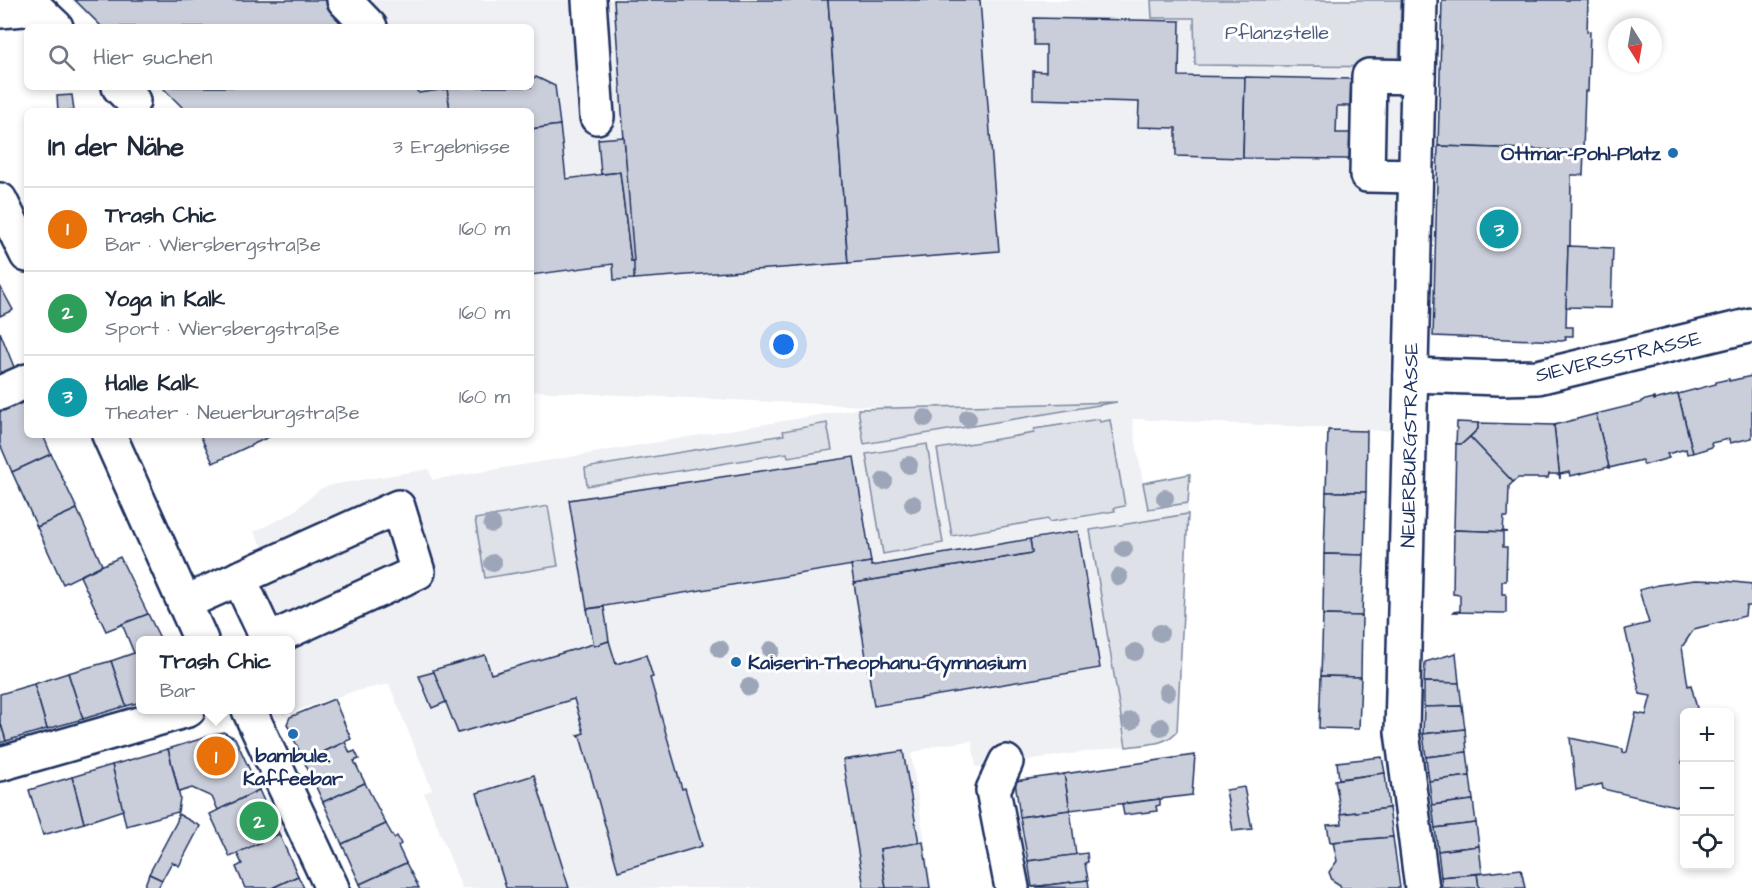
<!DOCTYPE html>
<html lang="de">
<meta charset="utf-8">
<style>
:root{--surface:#fff;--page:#f2f2f3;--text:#1f2937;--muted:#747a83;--line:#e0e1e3;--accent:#1a73e8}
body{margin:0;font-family:"Architects Daughter",sans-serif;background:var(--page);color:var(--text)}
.controls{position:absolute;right:18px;bottom:18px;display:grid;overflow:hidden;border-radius:9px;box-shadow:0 3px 9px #0003}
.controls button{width:54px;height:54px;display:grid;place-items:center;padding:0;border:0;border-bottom:2px solid var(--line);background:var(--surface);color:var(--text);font:30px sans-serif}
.compass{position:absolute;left:1608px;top:18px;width:54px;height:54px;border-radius:50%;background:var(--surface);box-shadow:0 3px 9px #0003;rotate:169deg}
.you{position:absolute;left:784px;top:345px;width:21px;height:21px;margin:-15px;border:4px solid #fff;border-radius:50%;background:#1a73e8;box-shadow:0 0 0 9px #1a73e833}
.badge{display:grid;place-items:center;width:39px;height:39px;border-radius:50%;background:var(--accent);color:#fff;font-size:20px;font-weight:700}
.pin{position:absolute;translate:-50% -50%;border:3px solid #fff;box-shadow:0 2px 6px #0006}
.popup{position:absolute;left:136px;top:636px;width:159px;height:78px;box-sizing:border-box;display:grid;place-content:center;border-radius:9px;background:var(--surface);filter:drop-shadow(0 2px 4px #0005);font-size:20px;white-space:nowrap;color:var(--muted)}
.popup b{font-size:22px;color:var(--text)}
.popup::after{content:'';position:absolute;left:50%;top:100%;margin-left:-12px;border:12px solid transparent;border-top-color:var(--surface)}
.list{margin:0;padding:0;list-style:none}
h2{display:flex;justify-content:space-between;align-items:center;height:78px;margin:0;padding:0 24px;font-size:26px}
h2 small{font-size:20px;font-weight:400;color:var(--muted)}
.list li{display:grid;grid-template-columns:39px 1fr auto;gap:18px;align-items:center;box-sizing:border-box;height:84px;padding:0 24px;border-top:2px solid var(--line)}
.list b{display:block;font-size:22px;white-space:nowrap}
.list p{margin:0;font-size:20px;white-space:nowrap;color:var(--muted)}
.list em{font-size:20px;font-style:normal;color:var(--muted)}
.icon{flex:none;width:33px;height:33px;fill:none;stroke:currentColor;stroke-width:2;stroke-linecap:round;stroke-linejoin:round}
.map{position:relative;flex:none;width:1752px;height:888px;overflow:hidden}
.search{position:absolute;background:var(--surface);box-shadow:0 3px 9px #0003;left:24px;top:24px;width:510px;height:66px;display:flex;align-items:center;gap:15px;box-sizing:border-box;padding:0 21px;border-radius:9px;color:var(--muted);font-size:22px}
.panel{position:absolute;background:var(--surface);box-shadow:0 3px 9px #0003;left:24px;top:108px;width:510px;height:330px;border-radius:9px}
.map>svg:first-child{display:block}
.built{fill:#eff0f4}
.green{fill:#dee1e7;stroke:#7c88a2;stroke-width:1.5}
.building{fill:#caceda;stroke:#1b2f5e;stroke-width:1.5}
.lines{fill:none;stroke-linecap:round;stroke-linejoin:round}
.minor-casing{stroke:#1b2f5e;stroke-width:38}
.minor{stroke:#fff;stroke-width:33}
.tree{fill:#9da5b9}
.poi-dot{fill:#1f6fb2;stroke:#fff;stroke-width:2}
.labels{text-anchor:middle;stroke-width:6;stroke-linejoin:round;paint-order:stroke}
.park-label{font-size:20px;fill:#4c5c80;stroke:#fff}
.poi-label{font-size:20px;font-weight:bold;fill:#1b2f5e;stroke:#fff;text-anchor:end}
.street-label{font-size:20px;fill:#1b2f5e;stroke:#fff}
</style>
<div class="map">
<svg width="1752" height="888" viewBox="0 0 1752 888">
<rect width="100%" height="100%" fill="#fff"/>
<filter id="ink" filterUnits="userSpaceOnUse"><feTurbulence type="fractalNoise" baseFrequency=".0167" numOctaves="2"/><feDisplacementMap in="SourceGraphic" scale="12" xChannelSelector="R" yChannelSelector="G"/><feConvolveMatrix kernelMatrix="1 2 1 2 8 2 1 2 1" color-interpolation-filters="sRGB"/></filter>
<g filter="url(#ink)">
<polygon class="built" points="71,0 1151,0 1152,18 1194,18 1195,65 1399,67 1389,431 1132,419 1143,483 1190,474 1177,731 1173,737 1165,741 976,767 972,741 937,745 911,754 932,888 462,888 424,793 432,790 389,684 352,692 283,715 281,710 291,710 291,640 250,640 230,597 264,549 254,532 292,513 320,489 331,485 429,469 432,480 854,409 886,407 531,391 531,111 166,87 531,87 531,27 101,27"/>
<g class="green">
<polygon points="1151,0 1401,0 1399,67 1195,65 1194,18 1152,18"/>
<polygon points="1117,402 864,444 858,409"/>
<polygon points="1099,419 1100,422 1110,420 1125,506 1114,508 1115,511 1049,522 1048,519 952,536 937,449 1034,433 1034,429"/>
<polygon points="827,423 832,450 788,457 787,453 587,486 585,468 784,435 783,431"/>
<polygon points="927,444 943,543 883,554 866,454"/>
<polygon points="1190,474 1188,503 1148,509 1143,483"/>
<polygon points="548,506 558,566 485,578 475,519"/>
<path d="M1188 514 1177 731C1166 746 1143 744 1126 747L1090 530Z"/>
</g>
<g class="building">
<polygon points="75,0 327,0 354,27 102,27"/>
<polygon points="614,0 828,0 848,263 634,279"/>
<polygon points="828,0 980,0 999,251 848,263"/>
<polygon points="1442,0 1588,0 1587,32 1590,31 1588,91 1585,91 1583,151 1438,146"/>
<polygon points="1034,18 1180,21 1179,76 1245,77 1243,158 1176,156 1176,128 1138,127 1139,102 1033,99 1033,71 1046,72 1046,45 1034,45"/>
<polygon points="536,77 555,86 560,125 531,129 531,111 450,111 447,89 464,87 531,87 531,78"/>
<polygon points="1245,77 1351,79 1350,106 1337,106 1336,133 1350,133 1349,159 1243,158"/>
<polygon points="162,87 413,87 419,93 447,89 450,111 186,111"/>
<polygon points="72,95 74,111 58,111 57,96"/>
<polygon points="560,125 566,179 620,172 631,261 634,261 634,279 614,280 613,264 531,275 531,129"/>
<polygon points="624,137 634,261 631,261 620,172 601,174 598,139"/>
<polygon points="1438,146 1584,151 1583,175 1571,175 1570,246 1568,246 1566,327 1573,327 1573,336 1565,336 1566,340 1562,341 1433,336"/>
<polygon points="1568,246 1613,248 1611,308 1566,307"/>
<polygon points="0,286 13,310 0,316"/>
<polygon points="0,332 18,377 0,385"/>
<polygon points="1752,376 1752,438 1730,443 1729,439 1711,443 1712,447 1693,453 1678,394 1716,384 1716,382 1729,379 1729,381"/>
<polygon points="1678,394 1693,453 1687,454 1686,449 1667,454 1669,458 1644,465 1642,460 1609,468 1596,414 1641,403 1641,401 1654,398 1654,400"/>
<polygon points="27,398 27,435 43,435 51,454 12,472 0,444 0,410"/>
<polygon points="1596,414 1609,467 1570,476 1569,472 1560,474 1560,479 1554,425"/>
<polygon points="1457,422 1478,423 1478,429 1462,444 1456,444"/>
<polygon points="1478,423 1554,425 1560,479 1559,474 1549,474 1548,478 1518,478 1513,482 1470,437 1478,429"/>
<polygon points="1328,430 1367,431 1366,492 1326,492"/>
<polygon points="200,435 273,435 213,463"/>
<polygon points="1470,437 1513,482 1509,486 1508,517 1504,517 1503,531 1508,532 1454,530 1456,444 1462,444"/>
<polygon points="51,454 77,509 37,527 12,472"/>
<polygon points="854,457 871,562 587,609 569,500"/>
<polygon points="1326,492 1366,492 1364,555 1324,554"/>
<polygon points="77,509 102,565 63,584 37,527"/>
<polygon points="1454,530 1508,532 1503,532 1503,547 1507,547 1506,581 1502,581 1502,594 1506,594 1506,613 1452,612 1460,611 1460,595 1453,594"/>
<polygon points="1078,531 1100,668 874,706 854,583 1032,553 1030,539"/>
<polygon points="1030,539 1032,553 854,583 851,565 871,562 871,566"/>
<polygon points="1324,554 1364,555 1362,616 1323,615"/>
<polygon points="120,557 148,614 106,631 80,576"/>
<polygon points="1695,580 1724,581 1752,584 1752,606 1746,606 1745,616 1694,629 1682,647 1688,686 1691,685 1698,712 1684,712 1684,752 1682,763 1684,763 1684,808 1603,789 1602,784 1576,790 1570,738 1623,749 1623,753 1627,752 1636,713 1646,715 1651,696 1640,694 1625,629 1649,623 1639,590 1658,585"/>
<polygon points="604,607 609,641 594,646 587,609"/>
<polygon points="148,614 161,640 141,640 141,702 126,706 111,661 134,653 122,624"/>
<polygon points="1323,615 1362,616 1361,677 1321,676"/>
<polygon points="609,641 616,664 646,655 653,677 650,678 682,789 685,788 702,846 618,871 580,736 578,735 584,733 574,699 458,733 433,670 485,655 491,674 593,644 594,646"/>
<polygon points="1456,653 1459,683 1424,682 1425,662"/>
<polygon points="111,661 126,706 83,719 68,673"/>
<polygon points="434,672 446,702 432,708 419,676"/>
<polygon points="68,673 83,719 47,729 34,684"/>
<polygon points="1321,676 1361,677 1359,729 1319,728"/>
<polygon points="1424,682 1459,683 1462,706 1424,707"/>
<polygon points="34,684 47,729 6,741 0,721 0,694"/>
<polygon points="334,699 351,739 304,761 287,724 290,717"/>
<polygon points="1462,706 1465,729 1423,734 1424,707"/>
<polygon points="0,721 6,741 0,743"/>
<polygon points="1465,729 1467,752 1426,757 1423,734"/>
<polygon points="223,732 235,738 259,790 218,810 212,797 192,788 179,792 168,749"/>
<polygon points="345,742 350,753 355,751 359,759 354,761 365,783 323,802 304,761"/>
<polygon points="168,749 180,798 178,812 126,826 112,765"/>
<polygon points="903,751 919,843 880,849 886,888 864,888 843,760"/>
<polygon points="1467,752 1470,776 1429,781 1426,757"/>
<polygon points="1195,755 1192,795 1070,810 1064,774"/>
<polygon points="1382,757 1385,773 1339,779 1337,762"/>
<polygon points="112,765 123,810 84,823 72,777"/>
<polygon points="1385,773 1389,808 1341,814 1335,780"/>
<polygon points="1064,774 1070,810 1020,817 1015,781"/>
<polygon points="534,775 569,888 506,888 477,793"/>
<polygon points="1470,776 1473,800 1432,805 1429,781"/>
<polygon points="72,777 84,823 43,835 29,790"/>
<polygon points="365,783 386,824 342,844 323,802"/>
<polygon points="1244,787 1252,829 1233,831 1226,790"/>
<polygon points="259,790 279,834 230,857 210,814"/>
<polygon points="1160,799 1160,805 1156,806 1157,811 1124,815 1122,804"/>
<polygon points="1473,800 1476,823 1435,828 1432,805"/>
<polygon points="1389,808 1393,837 1330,842 1327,825 1342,824 1341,814"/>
<polygon points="1070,810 1076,855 1028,861 1020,817"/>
<polygon points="178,814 200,826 179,866 172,862 162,880 149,874 177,821"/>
<polygon points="1476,823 1479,846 1438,851 1435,828"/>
<polygon points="386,824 394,838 397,836 401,844 398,846 406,863 360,884 342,844"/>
<polygon points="279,834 298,876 272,888 245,888 236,867 242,864 237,853"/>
<polygon points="1393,837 1400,888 1341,888 1340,885 1332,880 1329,872 1337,861 1333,842"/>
<polygon points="923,842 930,888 886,888 880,849"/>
<polygon points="1479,846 1482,873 1441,877 1438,851"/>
<polygon points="1087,853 1088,862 1085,863 1088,880 1032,887 1028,861"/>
<polygon points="406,863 419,888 362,888 360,884"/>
<polygon points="1521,869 1525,888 1479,888 1477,874"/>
<polygon points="149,874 162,880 158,888 144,888"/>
<polygon points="1477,874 1479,888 1442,888 1441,877"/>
<polygon points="298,876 304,888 272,888"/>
<polygon points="1088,880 1089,888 1032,887"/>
</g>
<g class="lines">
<defs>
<g id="minor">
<polyline points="344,0 370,27"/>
<polyline points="589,0 597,117"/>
<polyline points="1420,0 1402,732 1422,888"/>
<polyline points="0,11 36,8 56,27"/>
<polyline points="119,87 133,101"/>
<polyline points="1415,176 1367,175 1369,76 1418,77"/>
<polyline points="0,200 27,255"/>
<polyline points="1411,375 1500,378 1538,377 1752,325"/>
<polyline points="0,393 27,381"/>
<polyline points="109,435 201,640"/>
<polyline points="239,578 268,640"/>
<polyline points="184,603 398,507 418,572 269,640"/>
<polyline points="249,710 332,888"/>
<polyline points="1006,762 993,790 1012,888"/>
<polyline points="0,764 188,710"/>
</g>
</defs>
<use href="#minor" class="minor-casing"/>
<use href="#minor" class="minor"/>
</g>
<g class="tree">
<circle cx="925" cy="418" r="9"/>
<circle cx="968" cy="418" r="9"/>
<circle cx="909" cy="465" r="9"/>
<circle cx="884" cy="481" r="9"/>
<circle cx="1165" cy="498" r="9"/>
<circle cx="913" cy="504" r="9"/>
<circle cx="492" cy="524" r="9"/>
<circle cx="1124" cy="549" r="9"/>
<circle cx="493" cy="563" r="9"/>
<circle cx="1119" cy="577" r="9"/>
<circle cx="1160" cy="633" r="9"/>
<circle cx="720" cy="649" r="9"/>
<circle cx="771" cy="650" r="9"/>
<circle cx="1135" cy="652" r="9"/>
<circle cx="749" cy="687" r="9"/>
<circle cx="1167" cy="692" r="9"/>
<circle cx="1131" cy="721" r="9"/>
<circle cx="1161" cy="727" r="9"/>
</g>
</g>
<g class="poi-dot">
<circle cx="1673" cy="153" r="6"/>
<circle cx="736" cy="662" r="6"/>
<circle cx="293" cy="734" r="6"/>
</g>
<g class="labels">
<g class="park-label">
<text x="1277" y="39">Pflanzstelle</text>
</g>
<g class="poi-label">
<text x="1661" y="160">Ottmar-Pohl-Platz</text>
<text x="748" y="669" text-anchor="start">Kaiserin-Theophanu-Gymnasium</text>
<text x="293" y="762" text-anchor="middle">bambule.<tspan x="293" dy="23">Kaffeebar</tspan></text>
</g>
<g class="street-label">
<text transform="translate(1618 356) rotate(-13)" y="7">SIEVERSSTRASSE</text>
<text transform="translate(1409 445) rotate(-89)" y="7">NEUERBURGSTRASSE</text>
</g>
</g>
</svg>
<div class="controls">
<button>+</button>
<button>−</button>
<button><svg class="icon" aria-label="locate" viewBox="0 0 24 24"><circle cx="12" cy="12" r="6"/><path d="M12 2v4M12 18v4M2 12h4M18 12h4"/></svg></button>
</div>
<svg class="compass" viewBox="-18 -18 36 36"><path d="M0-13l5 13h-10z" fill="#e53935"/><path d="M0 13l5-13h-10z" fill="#747a83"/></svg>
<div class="you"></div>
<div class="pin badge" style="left:216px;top:756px;background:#e8710a">1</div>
<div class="popup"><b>Trash Chic</b>Bar</div>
<div class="pin badge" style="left:259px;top:821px;background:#2e9e5b">2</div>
<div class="pin badge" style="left:1499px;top:229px;background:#0f9aa8">3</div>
<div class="search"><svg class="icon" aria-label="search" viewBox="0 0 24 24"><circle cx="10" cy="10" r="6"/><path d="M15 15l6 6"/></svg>Hier suchen</div>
<section class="panel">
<h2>In der Nähe<small>3 Ergebnisse</small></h2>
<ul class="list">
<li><span class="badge" style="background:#e8710a">1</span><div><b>Trash Chic</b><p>Bar · Wiersbergstraße</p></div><em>160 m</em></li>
<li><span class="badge" style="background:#2e9e5b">2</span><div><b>Yoga in Kalk</b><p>Sport · Wiersbergstraße</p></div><em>160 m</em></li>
<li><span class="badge" style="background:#0f9aa8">3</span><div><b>Halle Kalk</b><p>Theater · Neuerburgstraße</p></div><em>160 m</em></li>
</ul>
</section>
</div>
